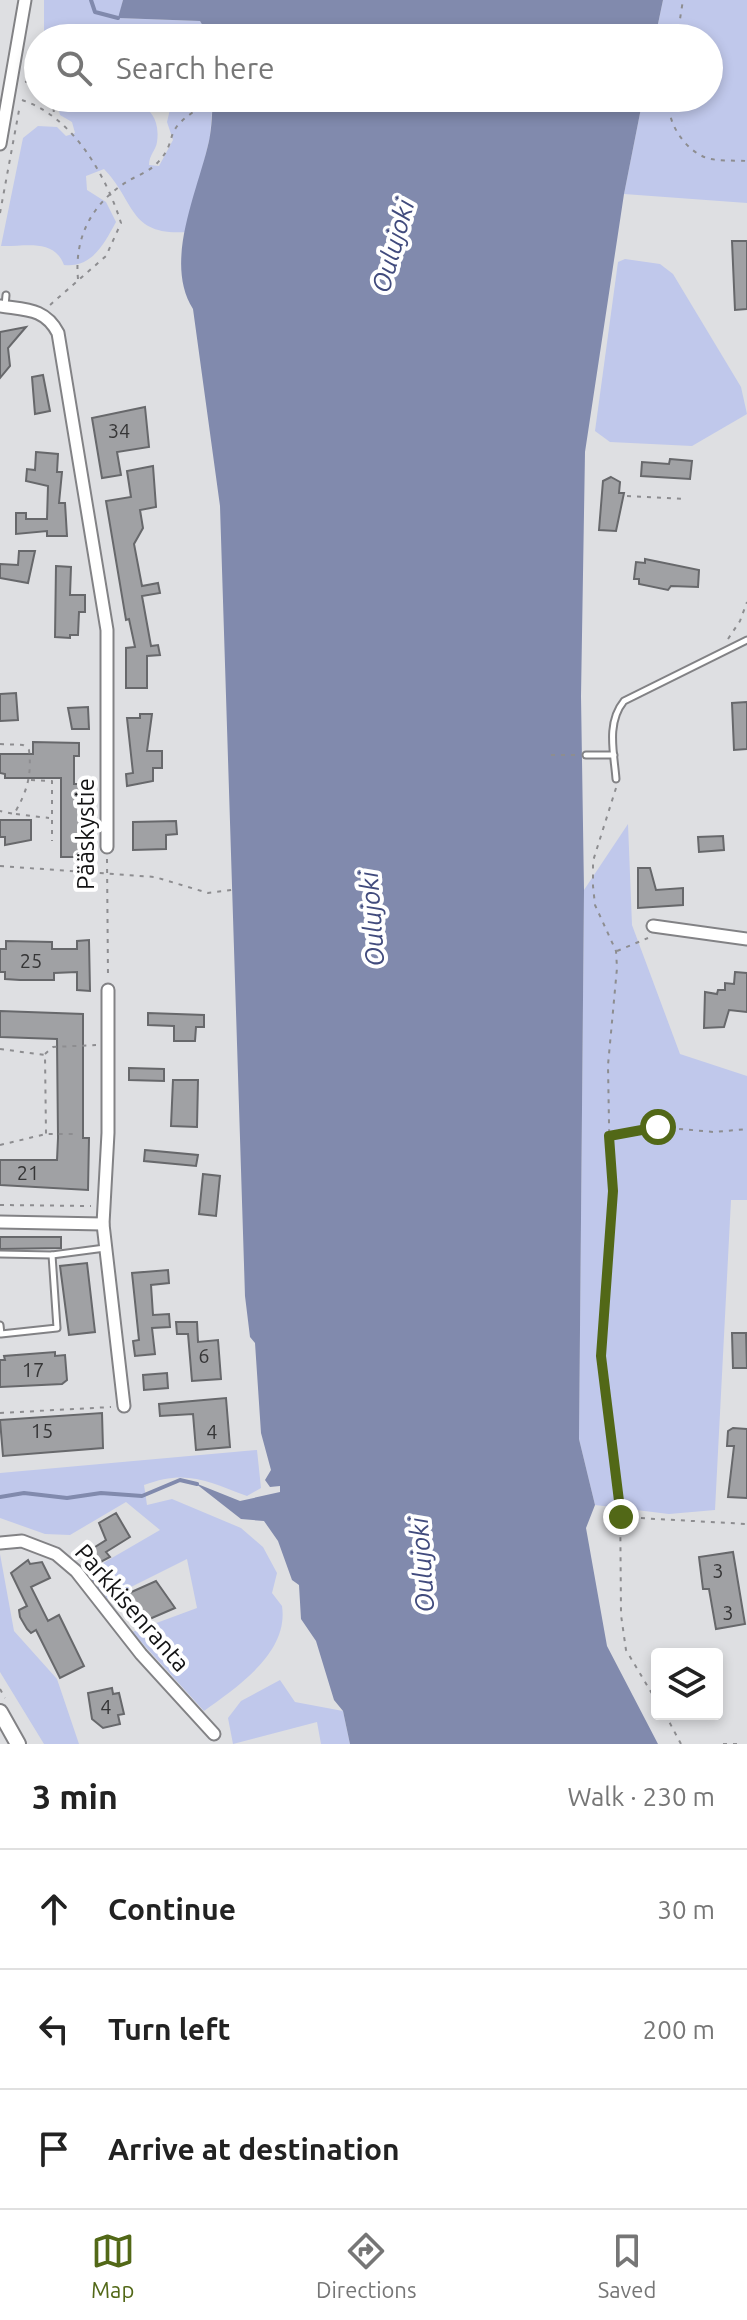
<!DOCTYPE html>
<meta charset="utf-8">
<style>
:root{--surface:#fff;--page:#f6f6f6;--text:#222;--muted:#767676;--line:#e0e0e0;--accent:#526817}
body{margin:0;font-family:Ubuntu,sans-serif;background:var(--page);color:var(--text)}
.controls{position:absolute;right:24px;bottom:24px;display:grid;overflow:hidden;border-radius:8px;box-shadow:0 4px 12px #0003}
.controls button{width:72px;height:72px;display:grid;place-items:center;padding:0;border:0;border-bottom:2px solid var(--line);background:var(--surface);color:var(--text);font:40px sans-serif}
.stop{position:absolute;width:24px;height:24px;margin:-18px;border:6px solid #526817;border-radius:50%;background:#fff}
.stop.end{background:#526817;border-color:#fff;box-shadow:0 2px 8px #0008}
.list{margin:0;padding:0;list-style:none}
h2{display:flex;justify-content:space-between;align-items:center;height:104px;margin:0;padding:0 32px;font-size:34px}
h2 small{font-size:26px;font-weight:400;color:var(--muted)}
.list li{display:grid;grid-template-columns:52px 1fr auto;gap:24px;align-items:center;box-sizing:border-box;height:120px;padding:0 32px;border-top:2px solid var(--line)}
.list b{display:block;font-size:30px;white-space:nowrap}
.list em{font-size:26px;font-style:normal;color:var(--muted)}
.icon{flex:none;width:44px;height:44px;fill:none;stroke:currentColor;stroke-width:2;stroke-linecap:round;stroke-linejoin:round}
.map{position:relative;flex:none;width:747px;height:1744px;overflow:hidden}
.search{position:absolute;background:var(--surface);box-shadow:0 4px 12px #0003;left:24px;right:24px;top:24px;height:88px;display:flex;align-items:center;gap:20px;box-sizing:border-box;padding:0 28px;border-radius:44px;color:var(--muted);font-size:30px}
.sheet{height:464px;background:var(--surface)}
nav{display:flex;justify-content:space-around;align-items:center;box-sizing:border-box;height:112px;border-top:2px solid var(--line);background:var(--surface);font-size:22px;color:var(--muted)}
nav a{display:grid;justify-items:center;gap:4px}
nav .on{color:var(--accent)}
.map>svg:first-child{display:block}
.green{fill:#c0c8eb}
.water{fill:#818aad}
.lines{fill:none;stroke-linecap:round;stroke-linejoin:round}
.stream{stroke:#818aad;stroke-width:4}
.building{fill:#a0a1a4;stroke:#67686b;stroke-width:2}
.service-casing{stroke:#828285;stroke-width:9}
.minor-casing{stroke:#828285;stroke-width:15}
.tertiary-casing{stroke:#828285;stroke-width:18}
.path{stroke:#8d8d90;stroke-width:2;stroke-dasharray:4 6;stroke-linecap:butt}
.service{stroke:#fff;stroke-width:5}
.minor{stroke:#fff;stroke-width:11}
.tertiary{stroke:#fff;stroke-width:14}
.route{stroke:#526817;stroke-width:10}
.labels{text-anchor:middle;stroke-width:8;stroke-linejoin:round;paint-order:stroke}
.number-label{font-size:20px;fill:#363637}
.street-label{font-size:24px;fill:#121213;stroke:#fff}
.water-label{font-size:26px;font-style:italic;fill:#414b7d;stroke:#fff}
</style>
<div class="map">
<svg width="747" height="1744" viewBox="0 0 747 1744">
<rect width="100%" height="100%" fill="#dedfe2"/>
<g class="green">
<polygon points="44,0 123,0 119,18 200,21 210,38 44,38"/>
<polygon points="663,0 747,0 747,203 624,194 643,98 709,98 709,38 655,38"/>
<path d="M56 98C90 98 165 85 157 142 156 150 149 155 149 165L159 166 173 140 167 122 172 101 213 98 210 137 187 232C128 236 136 202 104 169L86 176 87 190 106 202 116 222C104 244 92 268 64 265 54 238 25 247 1 246L23 138 38 126 57 127 66 136 75 133 72 122 60 115Z"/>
<polygon points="625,259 660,264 673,274 741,387 747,414 692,446 610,442 595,431 618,262"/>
<polygon points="628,824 632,925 680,1054 747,1076 747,1200 731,1200 715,1510 669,1514 595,1505 579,1439 584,890"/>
<path d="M257 1450 261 1488 247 1496C207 1481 186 1469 144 1485L147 1505 172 1499 241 1528 263 1547 277 1573 272 1593 282 1606C289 1653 237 1687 204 1711L132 1632 197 1608 187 1559 107 1599 86 1573 160 1530 126 1502 70 1535 45 1534 0 1518V1473Z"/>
<polygon points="0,1554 14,1631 57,1679 79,1744 44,1744 0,1672"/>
<polygon points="280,1680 295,1702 343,1711 350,1744 321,1744 317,1722 233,1744 228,1718 241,1701"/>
</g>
<g class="water">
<polygon points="123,0 663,0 655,38 210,38 200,21 118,18"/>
<path d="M213 98H643L624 194 585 452 581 696 584 890 579 1439 595 1505 586 1528 607 1646 658 1744H350L343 1711 334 1700 316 1641 301 1619 299 1585 292 1580 278 1541 264 1521 241 1519 195 1483 240 1501 280 1492V1486L270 1487 265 1480 271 1470 261 1433 255 1343 250 1337 245 1296 220 506 193 309C163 262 198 191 209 141 212 127 212 112 213 98Z"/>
</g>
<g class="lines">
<g class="stream">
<polyline points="91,0 95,12 118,18"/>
<polyline points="0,1497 24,1493 67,1498 101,1493 142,1496 180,1480 197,1484"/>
</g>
</g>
<g class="building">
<polygon points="732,241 747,241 747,309 735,310"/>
<polygon points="26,327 8,348 10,366 0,378 0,332"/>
<polygon points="43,375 50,411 35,414 32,377"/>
<polygon points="145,407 149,447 117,452 121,475 102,478 92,418"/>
<polygon points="36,452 58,454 57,472 62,472 59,503 65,503 67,536 47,536 47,531 16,534 16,513 26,513 26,519 47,519 48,486 26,481 27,469 35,470"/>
<polygon points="670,459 692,461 690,479 641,476 642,462 669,464"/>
<polygon points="153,466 156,507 140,510 143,528 134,544 142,586 158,583 160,593 142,596 151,646 158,645 160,655 147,656 147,688 126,688 126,648 135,647 129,619 126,620 106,501 131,497 127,471"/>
<polygon points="611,477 620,482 619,493 624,493 616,531 599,530 603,481"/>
<polygon points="19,551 35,551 28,583 0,578 0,564 18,565"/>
<polygon points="645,559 699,570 698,587 671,586 668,590 639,584 639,579 634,579 636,562 645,563"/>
<polygon points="56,566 71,567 70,595 85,595 85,612 79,612 78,635 70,635 70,638 55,637"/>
<polygon points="16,693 18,720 0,721 0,694"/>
<polygon points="747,702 747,749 734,750 732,703"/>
<polygon points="88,707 89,729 72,729 68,708"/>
<polygon points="140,714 152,714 147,751 162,751 162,768 153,768 153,781 127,786 126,774 133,773 127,718 140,718"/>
<polygon points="33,742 79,743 79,756 74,756 74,784 92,784 92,844 81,844 81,857 61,857 61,778 5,778 5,774 0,773 0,754 33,754"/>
<polygon points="0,820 31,820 31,840 5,845 5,837 0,837"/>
<polygon points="176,821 177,834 166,835 166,849 133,850 133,822"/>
<polygon points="723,836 724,850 699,852 698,837"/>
<polygon points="638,868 650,868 656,890 683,888 683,905 638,908"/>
<polygon points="89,940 90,991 77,990 77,972 54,973 54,980 20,980 5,979 5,972 0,972 0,949 6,949 6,941 52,942 52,949 77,949 77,941"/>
<polygon points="735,972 747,973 747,1012 729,1010 724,1027 704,1028 705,992 717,994 718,990 725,990 725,983 734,984"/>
<polygon points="0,1011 83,1014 83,1138 89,1138 88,1190 0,1185 0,1160 57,1160 58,1138 57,1039 0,1037"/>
<polygon points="148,1013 204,1015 204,1027 196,1027 195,1041 174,1041 174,1026 148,1025"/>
<polygon points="129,1068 164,1069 164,1081 129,1080"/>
<polygon points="173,1080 198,1080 197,1127 171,1126"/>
<polygon points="145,1150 198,1155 196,1166 144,1161"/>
<polygon points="203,1174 220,1176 216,1216 199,1214"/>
<polygon points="0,1237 61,1237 61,1248 0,1249"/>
<polygon points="87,1263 95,1332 69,1335 60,1266"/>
<polygon points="168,1270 169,1283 151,1285 153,1315 169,1314 170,1327 152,1328 155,1354 135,1356 133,1341 139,1340 132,1273"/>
<polygon points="176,1322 197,1322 198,1342 218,1340 221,1379 192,1381 188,1334 177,1334"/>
<polygon points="732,1333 746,1333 747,1368 733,1368"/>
<polygon points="55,1352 55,1356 65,1355 67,1380 62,1384 0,1387 0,1360 5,1360 4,1356"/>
<polygon points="167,1373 168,1388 144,1390 143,1375"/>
<polygon points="226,1398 230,1447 196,1450 193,1414 160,1416 159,1404"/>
<polygon points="102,1413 103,1448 3,1456 0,1420"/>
<polygon points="733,1428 747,1429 747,1498 728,1497 734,1446 727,1446 728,1431"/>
<polygon points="116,1513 130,1537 106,1552 110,1557 95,1565 87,1552 106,1540 99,1523"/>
<polygon points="733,1552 745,1624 716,1629 709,1589 703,1589 699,1557"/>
<polygon points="28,1560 30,1564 42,1562 50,1578 31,1587 48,1621 59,1615 84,1666 60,1678 36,1630 31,1633 27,1629 20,1617 19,1610 27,1606 11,1573"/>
<polygon points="156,1581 175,1608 138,1624 118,1598"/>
<polygon points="112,1688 113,1694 119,1693 124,1714 118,1715 120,1724 103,1728 92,1719 88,1693"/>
</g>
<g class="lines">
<defs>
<g id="service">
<polyline points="5,306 6,295"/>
<polyline points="586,755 614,755"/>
<path d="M616 779C614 753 606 723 624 701L747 640"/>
<polyline points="0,1254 52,1255 105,1248"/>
<polyline points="0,1325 1,1334 57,1328 52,1255"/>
</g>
<g id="minor">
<polyline points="0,144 25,0"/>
<path d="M0 306C26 310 45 308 58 333L107 630V847"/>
<polyline points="653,926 747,939"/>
<polyline points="108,990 108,1133 103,1224 124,1406"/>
<polyline points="0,1222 103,1224"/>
<polyline points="0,1543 22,1541 56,1554 76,1571 141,1654 214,1734"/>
</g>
<polyline id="tertiary" points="0,1712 18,1744"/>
</defs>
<use href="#service" class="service-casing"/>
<use href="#minor" class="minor-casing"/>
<use href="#tertiary" class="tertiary-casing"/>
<g class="path">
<polyline points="168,38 186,29 199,31 202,38"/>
<polyline points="677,38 683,0"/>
<polyline points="25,82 38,79"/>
<polyline points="53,98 54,116"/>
<polyline points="197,98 198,109 208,111"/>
<path d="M669 98C666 120 682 146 702 156 713 162 734 160 747 161"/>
<path d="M22 100C73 117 106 175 121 223L106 256 50 305"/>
<polyline points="0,213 20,105"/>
<path d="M78 279C74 237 92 203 128 181 138 175 151 171 159 161 179 139 161 132 198 109"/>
<polyline points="627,496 686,499"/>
<polyline points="728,639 740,621 747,602"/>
<path d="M0 744 23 745 29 750C32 775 27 792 14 814L0 811"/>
<polyline points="551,755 577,755"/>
<polyline points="31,780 52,781 52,841"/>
<polyline points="616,788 593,861 593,886 595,905 616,951 617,968 608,1065 611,1241 602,1303 601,1356 620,1488 621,1615 626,1650 657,1702"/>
<polyline points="16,814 49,818"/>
<polyline points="107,859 108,977"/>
<polyline points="0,866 155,877 208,893 232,890"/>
<polyline points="617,951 648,938"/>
<polyline points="0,1049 45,1055 46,1134"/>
<polyline points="45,1054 53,1047 96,1045"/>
<polyline points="610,1136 658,1127 714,1132 747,1129"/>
<polyline points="0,1145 46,1134 73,1134"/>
<polyline points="0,1205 91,1206"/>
<polyline points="0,1413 111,1407"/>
<polyline points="621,1517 747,1524"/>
<polyline points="0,1689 5,1698"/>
<polyline points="665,1714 681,1744"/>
<polyline points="723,1744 741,1744"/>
</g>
<use href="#service" class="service"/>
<use href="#minor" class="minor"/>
<use href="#tertiary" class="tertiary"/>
</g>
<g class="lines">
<polyline class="route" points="621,1517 601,1356 613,1191 609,1136 658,1127"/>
</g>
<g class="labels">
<g class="number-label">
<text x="119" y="438">34</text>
<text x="31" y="968">25</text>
<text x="28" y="1180">21</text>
<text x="204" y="1363">6</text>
<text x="33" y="1377">17</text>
<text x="42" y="1438">15</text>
<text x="212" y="1439">4</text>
<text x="718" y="1578">3</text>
<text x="728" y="1620">3</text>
<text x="106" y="1714">4</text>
</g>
<g class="street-label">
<text transform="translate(86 834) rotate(-90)" y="8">Pääskystie</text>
<text transform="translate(132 1608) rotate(49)" y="8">Parkkisenranta</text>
</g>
<g class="water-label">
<text transform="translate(393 246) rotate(-74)" y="9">Oulujoki</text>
<text transform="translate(372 919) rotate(-94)" y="9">Oulujoki</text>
<text transform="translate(422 1565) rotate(-94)" y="9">Oulujoki</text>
</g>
</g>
</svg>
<div class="controls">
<button><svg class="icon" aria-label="layers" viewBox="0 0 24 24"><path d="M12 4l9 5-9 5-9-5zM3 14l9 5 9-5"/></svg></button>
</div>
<div class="stop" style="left:658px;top:1127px"></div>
<div class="stop end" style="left:621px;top:1517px"></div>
<div class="search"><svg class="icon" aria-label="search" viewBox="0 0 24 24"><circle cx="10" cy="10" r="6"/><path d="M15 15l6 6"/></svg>Search here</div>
</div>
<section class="sheet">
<h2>3 min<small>Walk · 230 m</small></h2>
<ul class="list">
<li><svg class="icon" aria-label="ahead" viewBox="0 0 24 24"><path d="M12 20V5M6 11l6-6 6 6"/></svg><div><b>Continue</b></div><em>30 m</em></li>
<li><svg class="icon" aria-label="left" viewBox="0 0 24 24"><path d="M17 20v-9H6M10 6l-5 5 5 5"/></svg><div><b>Turn left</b></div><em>200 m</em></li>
<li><svg class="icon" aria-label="arrive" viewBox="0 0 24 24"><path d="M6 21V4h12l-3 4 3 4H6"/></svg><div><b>Arrive at destination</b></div></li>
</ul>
</section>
<nav>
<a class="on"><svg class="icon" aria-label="map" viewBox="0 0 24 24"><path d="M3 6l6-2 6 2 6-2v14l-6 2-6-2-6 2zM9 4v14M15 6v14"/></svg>Map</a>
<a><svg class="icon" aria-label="directions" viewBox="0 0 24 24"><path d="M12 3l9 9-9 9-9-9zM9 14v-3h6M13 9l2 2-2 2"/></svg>Directions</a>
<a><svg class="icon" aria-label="saved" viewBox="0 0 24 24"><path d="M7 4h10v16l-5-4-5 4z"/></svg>Saved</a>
</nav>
